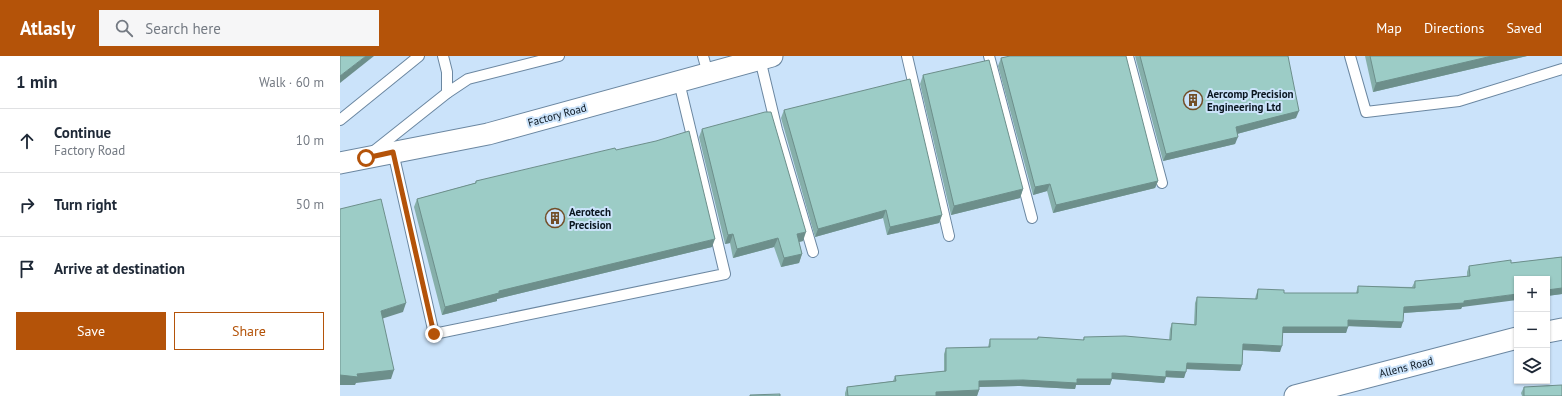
<!DOCTYPE html>
<meta charset="utf-8">
<style>
:root{--surface:#fff;--page:#f6f6f7;--text:#1f2937;--muted:#747a83;--line:#e0e1e3;--accent:#b45309}
body{margin:0;font-family:"PT Sans",sans-serif;background:var(--page);color:var(--text)}
.controls{position:absolute;right:12px;bottom:12px;display:grid;overflow:hidden;border-radius:0px;box-shadow:0 1px 3px #0004}
.controls button{width:36px;height:36px;display:grid;place-items:center;padding:0;border:0;border-bottom:1px solid var(--line);background:var(--surface);color:var(--text);font:20px sans-serif}
.stop{position:absolute;width:12px;height:12px;margin:-9px;border:3px solid #b45309;border-radius:50%;background:#fff}
.stop.end{background:#b45309;border-color:#fff;box-shadow:0 1px 4px #0008}
.list{margin:0;padding:0;list-style:none}
h2{display:flex;justify-content:space-between;align-items:center;height:52px;margin:0;padding:0 16px;font-size:17px}
h2 small{font-size:13px;font-weight:400;color:var(--muted)}
.list li{display:grid;grid-template-columns:26px 1fr auto;gap:12px;align-items:center;box-sizing:border-box;height:64px;padding:0 16px;border-top:1px solid var(--line)}
.list b{display:block;font-size:15px;white-space:nowrap}
.list p{margin:0;font-size:13px;white-space:nowrap;color:var(--muted)}
.list em{font-size:13px;font-style:normal;color:var(--muted)}
.actions{display:flex;gap:8px;padding:12px 16px}
.actions a{flex:1;padding:9px 0;border:1px solid var(--accent);border-radius:0px;text-align:center;font-size:14px;color:var(--accent)}
.actions .main{background:var(--accent);color:#fff}
.icon{flex:none;width:22px;height:22px;fill:none;stroke:currentColor;stroke-width:2;stroke-linecap:round;stroke-linejoin:round}
.map{position:relative;flex:none;width:1222px;height:340px;overflow:hidden}
header{display:flex;align-items:center;gap:24px;box-sizing:border-box;height:56px;padding:0 20px;background:var(--accent);color:#fff}
header strong{font-size:19px}
nav{display:flex;gap:22px;margin-inline-start:auto;font-size:14px}
.search{width:280px;height:36px;background:var(--page);display:flex;align-items:center;gap:10px;box-sizing:border-box;padding:0 14px;border-radius:0px;color:var(--muted);font-size:15px}
main{display:flex}
aside{flex:1;background:var(--surface)}
.map>svg:first-child{display:block}
.lines{fill:none;stroke-linecap:round;stroke-linejoin:round}
.service-casing{stroke:#6b87a1;stroke-width:12}
.minor-casing{stroke:#6b87a1;stroke-width:23}
.service{stroke:#fff;stroke-width:10}
.minor{stroke:#fff;stroke-width:21}
.wall{fill:#86afaa}
.shaded-wall{fill:#6d8f8b}
.building{fill:#9cccc6;stroke:#6d8f8b}
.route{stroke:#b45309;stroke-width:5}
.labels{text-anchor:middle;stroke-width:4;stroke-linejoin:round;paint-order:stroke}
.poi-label{font-size:11px;font-weight:bold;fill:#0a151f;stroke:#cbe3fa;text-anchor:start}
.street-label{font-size:11px;fill:#0a151f;stroke:#cbe3fa}
</style>
<header>
<strong>Atlasly</strong>
<div class="search"><svg class="icon" aria-label="search" viewBox="0 0 24 24"><circle cx="10" cy="10" r="6"/><path d="M15 15l6 6"/></svg>Search here</div>
<nav><a>Map</a><a>Directions</a><a>Saved</a></nav>
</header>
<main>
<aside>
<h2>1 min<small>Walk · 60 m</small></h2>
<ul class="list">
<li><svg class="icon" aria-label="ahead" viewBox="0 0 24 24"><path d="M12 20V5M6 11l6-6 6 6"/></svg><div><b>Continue</b><p>Factory Road</p></div><em>10 m</em></li>
<li><svg class="icon" aria-label="right" viewBox="0 0 24 24"><path d="M7 20v-9h11M14 6l5 5-5 5"/></svg><div><b>Turn right</b></div><em>50 m</em></li>
<li><svg class="icon" aria-label="arrive" viewBox="0 0 24 24"><path d="M6 21V4h12l-3 4 3 4H6"/></svg><div><b>Arrive at destination</b></div></li>
</ul>
<div class="actions"><a class="main">Save</a><a>Share</a></div>
</aside>
<div class="map">
<svg width="1222" height="340" viewBox="0 0 1222 340">
<rect width="100%" height="100%" fill="#cbe3fa"/>
<g class="lines">
<defs>
<g id="service">
<polyline points="103,0 107,16 107,37"/>
<polyline points="363,0 368,18"/>
<polyline points="567,0 609,180"/>
<polyline points="649,0 692,162"/>
<polyline points="788,0 822,127"/>
<polyline points="1010,0 1026,56 1119,45 1222,13"/>
<polyline points="420,3 437,74 473,196"/>
<polyline points="0,64 79,0"/>
<polyline points="34,95 107,37 128,23 219,0"/>
<polyline points="53,96 94,278 385,218 339,26"/>
</g>
<g id="minor">
<polyline points="0,107 148,78 432,0"/>
<polyline points="1207,276 1222,273"/>
<polyline points="955,340 1177,282"/>
</g>
</defs>
<use href="#service" class="service-casing"/>
<use href="#minor" class="minor-casing"/>
<use href="#service" class="service"/>
<use href="#minor" class="minor"/>
</g>
<g class="wall">
<polygon points="795,0 948,0 956,62 897,78 895,88 823,105"/>
<polygon points="1025,0 1187,0 1033,36"/>
<polygon points="661,2 818,125 815,132 713,157 707,135 693,139 658,10"/>
<polygon points="583,19 683,133 680,142 611,159 580,28"/>
<polygon points="444,54 602,159 599,167 547,179 543,162 475,181 441,62"/>
<polygon points="362,73 463,185 459,186 462,198 459,207 441,211 434,191 393,202 390,187 385,188 359,81"/>
<polygon points="276,94 372,191 157,243 157,245 102,259 74,151 77,143 135,127 136,125"/>
<polygon points="1222,201 1222,238 1207,240 1207,223 1122,251 1121,253 1064,257 1061,272 1008,270 1006,277 942,277 940,296 903,294 902,309 900,315 846,313 844,322 826,321 824,327 772,323 770,329 736,329 735,333 680,330 639,331 639,334 637,340 505,340 505,337 507,331 553,325 555,320 604,315 604,298 606,292 648,291 650,283 697,283 698,281 743,284 744,281 829,284 830,273 832,267 854,268 855,247 857,241 915,243 916,239 918,233 944,237 1016,237 1018,230 1072,231 1075,225 1127,221 1127,216 1129,210 1171,207"/>
<polygon points="1184,331 1222,340 1182,340 1181,337"/>
</g>
<g class="shaded-wall">
<polygon points="26,0 34,0 0,27 0,20"/>
<polygon points="1152,0 1187,0 1033,36 1036,27"/>
<polygon points="959,55 956,62 893,79 896,71"/>
<polygon points="898,81 895,88 823,105 826,98"/>
<polygon points="818,125 815,132 713,157 716,149"/>
<polygon points="710,128 707,135 693,139 695,131"/>
<polygon points="683,133 680,142 611,159 614,150"/>
<polygon points="546,154 543,162 475,181 478,173"/>
<polygon points="602,159 599,167 547,179 550,171"/>
<polygon points="466,176 463,185 454,187 457,178"/>
<polygon points="393,178 390,187 385,188 388,179"/>
<polygon points="438,182 434,191 393,202 397,193"/>
<polygon points="375,183 372,191 157,243 157,245 102,259 105,251 159,235"/>
<polygon points="462,198 459,207 441,211 444,202"/>
<polygon points="1222,232 1222,238 1207,240 1207,234"/>
<polygon points="1177,238 1177,244 1122,251 1121,253 1062,257 1064,251 1124,245"/>
<polygon points="66,247 63,256 38,264 41,255"/>
<polygon points="1008,264 1063,266 1061,272 1006,270"/>
<polygon points="943,271 1008,271 1006,277 940,277"/>
<polygon points="903,288 942,290 940,296 901,294"/>
<polygon points="847,307 902,309 900,315 845,313"/>
<polygon points="54,314 51,323 16,327 15,329 0,329 0,319"/>
<polygon points="826,315 846,316 844,322 824,321"/>
<polygon points="772,317 826,321 824,327 772,323 770,329 736,329 735,333 680,330 637,331 639,325 737,323"/>
<polygon points="639,334 637,340 595,340 596,336"/>
</g>
<g class="building">
<polygon points="0,0 26,0 0,20"/>
<polygon points="670,0 786,0 818,125 716,149 710,128 695,131 661,2"/>
<polygon points="800,0 948,0 959,55 896,71 898,81 826,98"/>
<polygon points="1030,0 1152,0 1036,27"/>
<polygon points="649,4 683,133 614,150 583,19"/>
<polygon points="570,23 602,159 550,171 546,154 478,173 444,54"/>
<polygon points="425,56 431,56 466,176 457,178 462,198 444,202 438,182 397,193 393,178 388,179 362,73"/>
<polygon points="349,75 375,183 159,235 159,237 105,251 77,143 136,127 136,125 275,92 276,94 316,85"/>
<polygon points="41,143 66,247 41,255 54,314 17,318 18,321 0,319 0,153"/>
<polygon points="1222,201 1222,232 1207,234 1207,223 1177,223 1177,238 1124,245 1124,247 1064,251 1063,266 1008,264 1008,271 943,271 942,290 903,288 902,309 847,307 846,316 826,315 826,321 772,317 772,323 737,323 737,327 683,324 639,325 639,334 596,336 596,340 508,340 507,331 556,325 555,320 606,315 606,292 650,291 650,283 698,283 698,281 744,284 744,281 785,280 831,284 832,267 856,269 857,241 917,243 918,233 944,234 944,237 1018,237 1018,230 1075,232 1075,225 1130,220 1129,210 1171,204 1171,207"/>
<polygon points="1222,329 1222,340 1184,340 1184,331"/>
<polygon points="440,338 440,340 410,340 410,339"/>
</g>
<g class="lines">
<polyline class="route" points="26,102 53,96 94,278"/>
</g>
<defs>
<symbol id="building-ring" viewBox="-11 -11 22 22"><circle r="9.5" fill="#cbe3fa" stroke="#724e28" stroke-width="1.5"/><path d="M-4-6H4V6H1V3H-1V6H-4ZM-2.5-4.3h1.7v1.8h-1.7ZM.8-4.3h1.7v1.8H.8ZM-2.5-1h1.7V.8h-1.7ZM.8-1h1.7V.8H.8Z" fill="#724e28"/></symbol>
</defs>
<g fill-rule="evenodd">
<use href="#building-ring" x="842" y="33" width="22" height="22"/>
<use href="#building-ring" x="204" y="151" width="22" height="22"/>
</g>
<g class="labels">
<g class="poi-label">
<text x="867" y="42">Aercomp Precision<tspan x="867" dy="13">Engineering Ltd</tspan></text>
<text x="229" y="160">Aerotech<tspan x="229" dy="13">Precision</tspan></text>
</g>
<g class="street-label">
<text transform="translate(217 59) rotate(-15)" y="4">Factory Road</text>
<text transform="translate(1066 311) rotate(-14)" y="4">Allens Road</text>
</g>
</g>
</svg>
<div class="controls">
<button>+</button>
<button>−</button>
<button><svg class="icon" aria-label="layers" viewBox="0 0 24 24"><path d="M12 4l9 5-9 5-9-5zM3 14l9 5 9-5"/></svg></button>
</div>
<div class="stop" style="left:26px;top:102px"></div>
<div class="stop end" style="left:94px;top:278px"></div>
</div>
</main>
